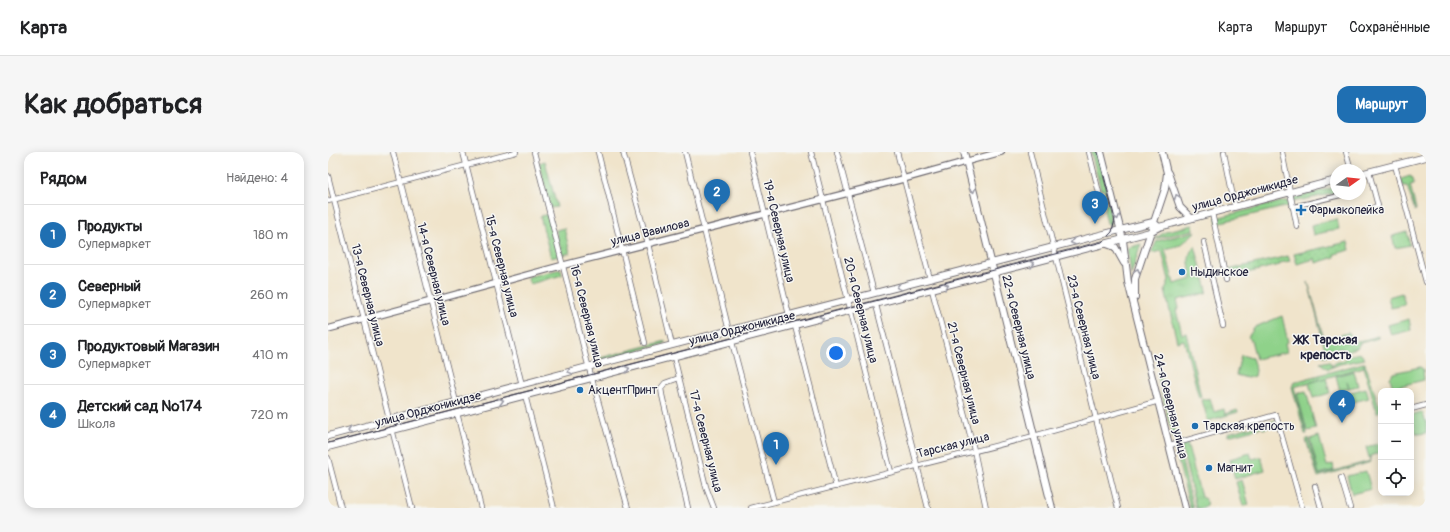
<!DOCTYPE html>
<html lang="ru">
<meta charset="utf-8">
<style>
:root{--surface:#fff;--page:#f6f6f6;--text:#202124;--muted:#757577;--line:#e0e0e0;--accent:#1f6fb2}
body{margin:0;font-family:Pangolin,sans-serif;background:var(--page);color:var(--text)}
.controls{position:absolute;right:12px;bottom:12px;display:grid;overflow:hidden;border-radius:8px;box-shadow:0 2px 10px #0003}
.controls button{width:36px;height:36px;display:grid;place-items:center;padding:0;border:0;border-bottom:1px solid var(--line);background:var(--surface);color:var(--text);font:20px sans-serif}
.compass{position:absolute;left:1002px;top:12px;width:36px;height:36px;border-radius:50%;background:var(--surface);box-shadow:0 2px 10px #0003;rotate:75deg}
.you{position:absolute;left:508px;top:201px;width:14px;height:14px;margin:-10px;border:3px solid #fff;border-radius:50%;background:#1a73e8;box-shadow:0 0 0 6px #1a73e833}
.badge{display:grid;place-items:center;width:26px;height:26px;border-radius:50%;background:var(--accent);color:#fff;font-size:13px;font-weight:700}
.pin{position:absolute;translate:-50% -33px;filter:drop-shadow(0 1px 2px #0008)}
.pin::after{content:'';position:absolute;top:21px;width:14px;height:12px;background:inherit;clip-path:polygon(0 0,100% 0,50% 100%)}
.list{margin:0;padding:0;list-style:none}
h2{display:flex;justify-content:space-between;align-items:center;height:52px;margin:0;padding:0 16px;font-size:17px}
h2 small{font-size:13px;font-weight:400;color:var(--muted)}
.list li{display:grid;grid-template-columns:26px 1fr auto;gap:12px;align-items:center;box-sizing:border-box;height:60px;padding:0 16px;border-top:1px solid var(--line)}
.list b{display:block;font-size:15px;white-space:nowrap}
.list p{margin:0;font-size:13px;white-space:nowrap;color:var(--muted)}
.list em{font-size:13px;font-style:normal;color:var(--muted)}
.icon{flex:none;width:22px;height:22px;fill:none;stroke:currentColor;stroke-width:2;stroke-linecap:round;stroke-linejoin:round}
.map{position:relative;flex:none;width:1098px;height:356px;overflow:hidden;border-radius:12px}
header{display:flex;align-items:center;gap:24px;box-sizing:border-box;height:56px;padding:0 20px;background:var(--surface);border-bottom:1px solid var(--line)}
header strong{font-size:19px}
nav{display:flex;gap:22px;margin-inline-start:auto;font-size:14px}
.intro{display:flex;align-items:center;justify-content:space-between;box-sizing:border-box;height:96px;padding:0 24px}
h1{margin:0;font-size:28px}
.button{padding:10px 18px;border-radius:12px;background:var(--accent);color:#fff;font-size:14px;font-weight:700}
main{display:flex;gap:24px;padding:0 24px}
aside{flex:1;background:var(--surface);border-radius:12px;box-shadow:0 2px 10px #0003}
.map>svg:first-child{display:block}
.grass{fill:url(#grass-tufts);stroke:#587a62}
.park{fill:#8fd28a;stroke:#587a62}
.garden{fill:url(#garden-dots);stroke:#587a62}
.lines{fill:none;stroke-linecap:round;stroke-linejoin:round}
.pedestrian-casing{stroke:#6a666d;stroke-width:5.5}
.minor-casing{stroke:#6a666d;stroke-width:6}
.tertiary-casing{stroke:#6a666d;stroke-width:8}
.secondary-casing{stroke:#6a666d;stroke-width:8}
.pedestrian{stroke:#fff;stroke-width:3.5}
.minor{stroke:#fff;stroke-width:4.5}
.tertiary{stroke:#fff;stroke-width:5.5}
.secondary{stroke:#fff;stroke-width:6}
.tram{stroke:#22223b;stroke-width:1}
.oneway{stroke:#9c9ca7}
.poi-dot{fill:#1f6fb2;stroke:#f6f6f2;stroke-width:1.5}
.labels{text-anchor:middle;stroke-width:3;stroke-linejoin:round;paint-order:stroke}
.street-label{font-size:12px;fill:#22223b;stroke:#f6f6f2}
.poi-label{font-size:12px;fill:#22223b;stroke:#f6f6f2;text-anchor:start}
.neighbourhood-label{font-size:13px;font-weight:bold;fill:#22223b;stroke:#f6f6f2}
</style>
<header>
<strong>Карта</strong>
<nav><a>Карта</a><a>Маршрут</a><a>Сохранённые</a></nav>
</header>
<div class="intro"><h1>Как добраться</h1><a class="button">Маршрут</a></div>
<main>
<aside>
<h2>Рядом<small>Найдено: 4</small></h2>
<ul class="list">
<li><span class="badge">1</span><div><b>Продукты</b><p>Супермаркет</p></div><em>180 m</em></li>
<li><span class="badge">2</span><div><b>Северный</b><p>Супермаркет</p></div><em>260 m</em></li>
<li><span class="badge">3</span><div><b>Продуктовый Магазин</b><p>Супермаркет</p></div><em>410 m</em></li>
<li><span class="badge">4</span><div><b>Детский сад №174</b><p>Школа</p></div><em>720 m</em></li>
</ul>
</aside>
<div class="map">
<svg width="1098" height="356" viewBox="0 0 1098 356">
<defs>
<pattern id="grass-tufts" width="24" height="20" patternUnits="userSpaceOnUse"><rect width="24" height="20" fill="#8fd28a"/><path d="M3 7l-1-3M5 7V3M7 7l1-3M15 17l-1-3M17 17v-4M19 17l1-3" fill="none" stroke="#7bb478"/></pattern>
<pattern id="garden-dots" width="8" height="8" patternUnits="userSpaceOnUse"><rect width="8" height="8" fill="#8fd28a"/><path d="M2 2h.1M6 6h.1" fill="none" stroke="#7bb478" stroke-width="1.8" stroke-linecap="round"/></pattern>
</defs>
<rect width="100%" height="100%" fill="#f6f6f2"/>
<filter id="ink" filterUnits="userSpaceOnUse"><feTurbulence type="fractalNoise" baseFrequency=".025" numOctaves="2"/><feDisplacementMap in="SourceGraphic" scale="8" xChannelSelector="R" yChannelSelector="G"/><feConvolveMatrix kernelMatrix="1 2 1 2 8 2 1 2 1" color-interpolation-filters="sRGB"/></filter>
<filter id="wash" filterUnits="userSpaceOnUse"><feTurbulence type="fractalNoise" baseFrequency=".012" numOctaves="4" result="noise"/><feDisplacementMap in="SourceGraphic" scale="16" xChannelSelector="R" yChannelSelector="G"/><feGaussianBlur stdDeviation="0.9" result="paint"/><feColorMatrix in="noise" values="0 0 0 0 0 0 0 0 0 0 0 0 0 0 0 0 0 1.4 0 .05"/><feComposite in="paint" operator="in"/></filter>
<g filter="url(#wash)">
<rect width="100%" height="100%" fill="#f0e4cb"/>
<g class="grass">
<polygon points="763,0 771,0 786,60 782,63 782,73 779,71 776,58 778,57 777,53 780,52 776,37 773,38"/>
<polygon points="217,9 229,55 222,56 211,11"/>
<polygon points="1082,24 1085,26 1086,32 1082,33 1088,57 1087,59 1079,34 1075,34 1073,27"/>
<polygon points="1008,35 1008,41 964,50 966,46"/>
<polygon points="956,49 959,49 961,54 889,71 888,66"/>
<polygon points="221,62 231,104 223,106 212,64"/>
<polygon points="865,73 865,78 826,87 839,79"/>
<polygon points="236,76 242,101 234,103 228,78"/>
<path d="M868 79 853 93 837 97 846 132 864 127C862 116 857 103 867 94L879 138 878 141 849 148 851 156 848 158 854 182 858 181 873 245 871 246 856 188 849 190 837 138 841 128 834 99 823 101 829 89Z"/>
<polygon points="813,92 803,123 800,96"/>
<polygon points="233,117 234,123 202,132 199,125"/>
<polygon points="980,130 996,187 1020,181 1024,184 1026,191 1050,184 1050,186 1032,191 1029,196 1017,199 1013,196 1000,200 999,204 995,204 994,201 997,197"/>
<polygon points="338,189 336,192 268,209 268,207"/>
<polygon points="1032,201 1037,207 1012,212 1000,217 992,211 1001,209 1004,214 1006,214 1006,211 1016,208 1019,204"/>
<polygon points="1035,211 1037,211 1050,251 1053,253 1052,259 1049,261"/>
<polygon points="1035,211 1036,215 966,235 979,282 977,282 964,235 966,230"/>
<polygon points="832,220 848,287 845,286 829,221"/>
<polygon points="882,246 886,260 896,257 897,262 909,258 910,260 880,269 874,248"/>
<polygon points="949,268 950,273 935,277 934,275 900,284 900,281"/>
<polygon points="980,286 991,323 1042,309 1038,295 1053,291 1053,300 1042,304 1043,310 990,325 978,288"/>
<polygon points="859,290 873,345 877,347 879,353 875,356 868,356 853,293"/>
<polygon points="850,293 865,356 862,356 847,297"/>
</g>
<g class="park">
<polygon points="1009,67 1011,77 985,83 983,73"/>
<polygon points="1079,80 1082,93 1067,96 1064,84"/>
<polygon points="1074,141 1077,153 1063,156 1060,145"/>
<polygon points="954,164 960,190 957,191 959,200 928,207 923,188 920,185 927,175"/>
<polygon points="1081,167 1083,178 1063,183 1060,173"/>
<polygon points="913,203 924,206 928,218 927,224 919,226 908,223"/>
<polygon points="1092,215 1095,217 1096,228 1068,235 1064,233 1062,226 1065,221"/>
<polygon points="1026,219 1030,234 1021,236 1019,229 1021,236 1012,239 1008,224"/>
<polygon points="998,226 1002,241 985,246 981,231"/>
<polygon points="1038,236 1041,246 1021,251 1019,241"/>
<polygon points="978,239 988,277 979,279 969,241"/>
<polygon points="1094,260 1098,270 1098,281 1091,282 1088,281 1084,265 1086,262"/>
<polygon points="991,284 999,314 1005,312 1006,318 991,322 982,287"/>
<polygon points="922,301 924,307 933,305 937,318 907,327 902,307"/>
<polygon points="1038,319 1043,337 1024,342 1019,324"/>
<polygon points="914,328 921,353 915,354 908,330"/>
</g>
<g class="garden">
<polygon points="1020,90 1022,98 1007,102 1007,105 988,111 987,107 969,112 966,102"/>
<polygon points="960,104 962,109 952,111 952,113 902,125 900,118"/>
</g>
</g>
<g filter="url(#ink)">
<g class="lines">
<defs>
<polyline id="pedestrian" points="964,55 1018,42"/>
<g id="minor">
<polyline points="65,0 128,250"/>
<polyline points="135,0 194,233"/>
<polyline points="206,0 259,209 300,356"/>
<polyline points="270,0 317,191"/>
<polyline points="295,0 320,92 344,193"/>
<polyline points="357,0 401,179"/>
<polyline points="422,0 461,163"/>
<polyline points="483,0 563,320"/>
<polyline points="509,0 546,141"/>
<polyline points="569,0 602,127"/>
<polyline points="702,0 790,356"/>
<polyline points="761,0 775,57"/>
<polyline points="896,0 907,55"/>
<polyline points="954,0 969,75"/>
<polyline points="1018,0 1023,18"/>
<polyline points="1067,13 1098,130"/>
<polyline points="1041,20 1050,54 1044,56"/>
<polyline points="0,24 61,267"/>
<polyline points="0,49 188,0"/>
<polyline points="884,61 898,128"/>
<polyline points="876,90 895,174"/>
<polyline points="604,138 646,298 658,356"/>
<polyline points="548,153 600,356"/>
<polyline points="467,174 508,335"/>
<polyline points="404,190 446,350"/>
<polyline points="346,205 378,335 386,356"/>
<polyline points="351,226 337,231 333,236 334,243 360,356"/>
<polyline points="197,243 226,356"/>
<polyline points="1083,257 1098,253"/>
<polyline points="129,261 153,356"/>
<polyline points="64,277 84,356"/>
<polyline points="842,293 948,263 974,356"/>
<polyline points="0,306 13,356"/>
<polyline points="1013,326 1022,356"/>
<polyline points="987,334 993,356"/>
<polyline points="423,356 706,284 831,249"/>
</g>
<polyline id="tertiary" points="0,177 236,113 575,27 673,0"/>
<g id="secondary">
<polyline points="636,0 724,356"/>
<polyline points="773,0 795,88 800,130 857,356"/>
<polyline points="840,21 852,55 863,66"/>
<polyline points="1032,22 1098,5"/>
<polyline points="779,92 787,95 796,111"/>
<polyline points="807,145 807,127 837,37 839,21 834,0"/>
<polyline points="0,284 267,213 772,83 825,70 831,75"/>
<polyline points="0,295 822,80 831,75 1008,28"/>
</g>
</defs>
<use href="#pedestrian" class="pedestrian-casing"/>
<use href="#minor" class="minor-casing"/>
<use href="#tertiary" class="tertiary-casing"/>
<use href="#secondary" class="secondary-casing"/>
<use href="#pedestrian" class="pedestrian"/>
<use href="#minor" class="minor"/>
<use href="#tertiary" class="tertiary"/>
<use href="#secondary" class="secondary"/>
<polyline class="tram" points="0,291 774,90 784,80 787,67 770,0"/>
</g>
<defs><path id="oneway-chevron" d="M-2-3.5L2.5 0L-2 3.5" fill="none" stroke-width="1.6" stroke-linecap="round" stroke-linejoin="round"/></defs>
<g class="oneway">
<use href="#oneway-chevron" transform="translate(645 38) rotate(76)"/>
<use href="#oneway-chevron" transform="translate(849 45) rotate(-110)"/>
<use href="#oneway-chevron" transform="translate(789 65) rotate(76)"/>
<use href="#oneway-chevron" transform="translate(745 90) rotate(165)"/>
<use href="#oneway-chevron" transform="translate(704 112) rotate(-15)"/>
<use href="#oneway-chevron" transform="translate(809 119) rotate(-72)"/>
<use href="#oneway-chevron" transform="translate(618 134) rotate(-15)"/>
<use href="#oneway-chevron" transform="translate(571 135) rotate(166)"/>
<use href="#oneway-chevron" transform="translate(493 167) rotate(-14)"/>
<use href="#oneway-chevron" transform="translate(299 217) rotate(-15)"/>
<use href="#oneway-chevron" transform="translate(242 219) rotate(165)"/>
<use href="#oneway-chevron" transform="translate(173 249) rotate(-15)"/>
<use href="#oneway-chevron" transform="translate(22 278) rotate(165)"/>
</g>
</g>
<g class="poi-dot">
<path d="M971 52h4v4h4v4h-4v4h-4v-4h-4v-4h4z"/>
<circle cx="854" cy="120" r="4"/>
<circle cx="252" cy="238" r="4"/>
<circle cx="867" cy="274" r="4"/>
<circle cx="881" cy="316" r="4"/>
</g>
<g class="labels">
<g class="street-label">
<text transform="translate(917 41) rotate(-15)" y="4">улица Орджоникидзе</text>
<text transform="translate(451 79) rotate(77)" y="4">19-я Северная улица</text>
<text transform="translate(322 80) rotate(-14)" y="4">улица Вавилова</text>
<text transform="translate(174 114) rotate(76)" y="4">15-я Северная улица</text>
<text transform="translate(106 122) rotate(76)" y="4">14-я Северная улица</text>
<text transform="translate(40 143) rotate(76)" y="4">13-я Северная улица</text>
<text transform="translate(533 158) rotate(76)" y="4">20-я Северная улица</text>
<text transform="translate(259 164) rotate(76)" y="4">16-я Северная улица</text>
<text transform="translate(691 175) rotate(76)" y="4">22-я Северная улица</text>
<text transform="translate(756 175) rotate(76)" y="4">23-я Северная улица</text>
<text transform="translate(414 176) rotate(-14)" y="4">улица Орджоникидзе</text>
<text transform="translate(636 221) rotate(76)" y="4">21-я Северная улица</text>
<text transform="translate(843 254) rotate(76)" y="4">24-я Северная улица</text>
<text transform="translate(100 257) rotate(-15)" y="4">улица Орджоникидзе</text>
<text transform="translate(378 289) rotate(76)" y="4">17-я Северная улица</text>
<text transform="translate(625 293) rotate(-14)" y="4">Тарская улица</text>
</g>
<g class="poi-label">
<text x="981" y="62">Фармакопейка</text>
<text x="862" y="124">Ныдинское</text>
<text x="260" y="242">АкцентПринт</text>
<text x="875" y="278">Тарская крепость</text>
<text x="889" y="320">Магнит</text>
</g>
<g class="neighbourhood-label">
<text x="998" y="192">ЖК Тарская<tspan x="998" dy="15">крепость</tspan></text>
</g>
</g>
</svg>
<div class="controls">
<button>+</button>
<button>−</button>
<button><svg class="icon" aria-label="locate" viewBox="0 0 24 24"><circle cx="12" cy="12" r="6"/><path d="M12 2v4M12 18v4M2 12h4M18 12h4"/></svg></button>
</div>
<svg class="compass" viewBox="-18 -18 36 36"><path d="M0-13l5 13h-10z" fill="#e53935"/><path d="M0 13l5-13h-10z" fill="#757577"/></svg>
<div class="you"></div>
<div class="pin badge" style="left:448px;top:313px">1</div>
<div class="pin badge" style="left:389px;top:60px">2</div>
<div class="pin badge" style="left:767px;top:72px">3</div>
<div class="pin badge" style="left:1014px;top:271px">4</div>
</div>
</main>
